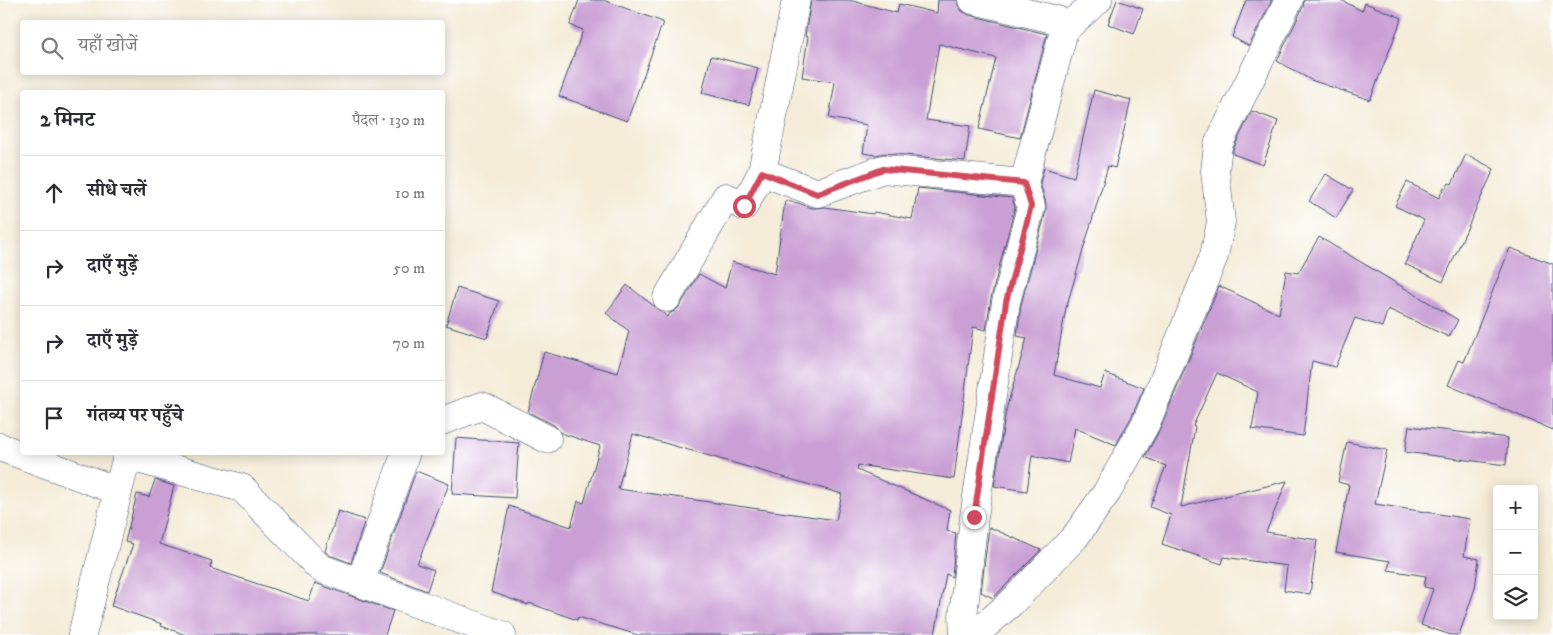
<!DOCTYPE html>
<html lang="hi">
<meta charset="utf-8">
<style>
:root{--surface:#fff;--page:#f2f2f3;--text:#2b2b33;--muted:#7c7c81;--line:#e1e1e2}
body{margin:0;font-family:"IM FELL DW Pica","Noto Serif Devanagari",serif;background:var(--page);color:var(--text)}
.controls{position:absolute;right:15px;bottom:15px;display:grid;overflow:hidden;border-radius:5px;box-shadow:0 2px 12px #0003}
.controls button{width:45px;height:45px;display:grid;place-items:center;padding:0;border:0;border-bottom:1px solid var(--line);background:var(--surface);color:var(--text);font:25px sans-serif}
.stop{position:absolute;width:15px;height:15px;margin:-11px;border:4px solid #d1495b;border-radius:50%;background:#fff}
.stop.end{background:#d1495b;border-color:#fff;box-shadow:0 1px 5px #0008}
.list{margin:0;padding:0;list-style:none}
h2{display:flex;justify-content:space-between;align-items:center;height:65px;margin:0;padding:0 20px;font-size:21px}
h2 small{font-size:16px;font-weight:400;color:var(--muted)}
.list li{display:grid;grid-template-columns:32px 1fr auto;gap:15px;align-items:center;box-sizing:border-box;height:75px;padding:0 20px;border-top:1px solid var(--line)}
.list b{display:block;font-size:19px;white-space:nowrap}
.list em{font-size:16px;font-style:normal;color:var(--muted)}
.icon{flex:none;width:28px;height:28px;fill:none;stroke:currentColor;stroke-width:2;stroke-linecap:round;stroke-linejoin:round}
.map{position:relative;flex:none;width:1553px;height:635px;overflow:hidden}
.search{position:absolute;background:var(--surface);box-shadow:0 2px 12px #0003;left:20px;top:20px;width:425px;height:55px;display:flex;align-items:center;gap:12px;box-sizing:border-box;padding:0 18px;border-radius:5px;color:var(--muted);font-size:19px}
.panel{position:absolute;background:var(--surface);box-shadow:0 2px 12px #0003;left:20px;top:90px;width:425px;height:365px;border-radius:5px}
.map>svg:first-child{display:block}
.building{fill:#c99fd4;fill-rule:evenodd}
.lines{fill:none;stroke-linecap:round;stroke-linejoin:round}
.minor-casing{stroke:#3c4b70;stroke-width:29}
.minor{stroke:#fff;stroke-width:28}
.route{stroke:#d1495b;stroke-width:6}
</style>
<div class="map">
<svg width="1553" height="635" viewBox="0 0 1553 635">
<rect width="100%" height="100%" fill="#fff"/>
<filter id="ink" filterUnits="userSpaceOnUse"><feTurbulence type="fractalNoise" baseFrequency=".02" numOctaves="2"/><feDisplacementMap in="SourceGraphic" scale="10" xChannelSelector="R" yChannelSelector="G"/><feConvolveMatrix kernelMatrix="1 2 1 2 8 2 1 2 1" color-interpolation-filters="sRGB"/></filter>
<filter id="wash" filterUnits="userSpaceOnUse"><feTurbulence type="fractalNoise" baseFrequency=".0096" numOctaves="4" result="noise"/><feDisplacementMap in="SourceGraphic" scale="20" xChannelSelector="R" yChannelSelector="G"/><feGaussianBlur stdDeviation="1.12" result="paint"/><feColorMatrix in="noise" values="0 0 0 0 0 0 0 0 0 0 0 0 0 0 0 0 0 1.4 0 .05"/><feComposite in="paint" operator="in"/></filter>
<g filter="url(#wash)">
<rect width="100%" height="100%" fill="#f4ecd8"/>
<g id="blocks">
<g class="building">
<polygon points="579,0 603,0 663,22 627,121 559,96 583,30 570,25"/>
<polygon points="811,0 849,0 897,13 899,4 937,13 938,0 958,0 958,5 962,11 969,15 1047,34 1020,138 979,129 996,58 939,44 926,120 970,126 965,161 885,153 876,155 863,153 867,125 829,118 835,82 802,77 808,37 805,36"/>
<polygon points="1117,0 1143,9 1134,34 1108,24"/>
<polygon points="1246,0 1272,0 1249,46 1232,37"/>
<polygon points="1304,0 1341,0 1362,11 1365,3 1402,18 1370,100 1311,80 1277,61 1303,7"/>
<polygon points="711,56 758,68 749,105 702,93"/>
<polygon points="1094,90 1131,100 1115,168 1108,166 1066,308 1054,375 1100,388 1105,373 1144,388 1132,416 1116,445 1075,428 1068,463 1032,455 1027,491 994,486 1006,410 1027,338 1017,336 1021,305 1046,211 1046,203 1040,183 1044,168 1074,177"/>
<polygon points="1252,111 1278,121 1263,165 1233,154 1233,149"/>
<polygon points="1466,154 1494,169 1443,282 1405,264 1424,220 1395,206 1407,182 1439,198 1444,187 1446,188 1449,183 1452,184"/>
<polygon points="1326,174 1353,190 1336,218 1309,201"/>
<path d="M918 188 1012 198 1015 207 991 298 986 330 973 327 954 479 858 465 857 470 950 510 947 531 956 533 952 577 946 574 935 635H638L578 617 577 620 529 603 528 605 491 592 509 506 571 527 578 501 584 503 600 446 561 433 554 425 528 412 544 352 618 373 629 331 606 313 627 285 668 317 670 313 675 311 680 306 699 274 725 288 732 262 775 274 785 201 798 203 812 208 825 207 873 214 874 212 912 219ZM633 434 842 494 836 520 618 489Z"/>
<polygon points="1319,237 1458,320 1449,337 1388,309 1382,327 1355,318 1335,367 1312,361 1303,436 1252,429 1258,392 1217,373 1193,426 1195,427 1181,507 1287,481 1266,532 1317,540 1310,594 1284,590 1287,566 1224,557 1222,564 1162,544 1171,515 1150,507 1166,466 1145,457 1160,429 1219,286 1279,314 1286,271 1298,273"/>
<polygon points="1510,248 1553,264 1553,430 1448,385 1459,360 1464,362"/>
<polygon points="457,288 499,301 487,338 446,325"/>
<polygon points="1409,426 1508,438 1506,465 1405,452"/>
<polygon points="456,438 519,443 515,498 452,494"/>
<polygon points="1347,442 1387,450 1375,504 1470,519 1464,556 1479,559 1475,588 1459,635 1451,635 1421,625 1433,589 1424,587 1426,576 1388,570 1390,561 1336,552 1349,485 1338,482"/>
<polygon points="416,471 449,484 417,564 434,570 427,591 380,573"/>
<polygon points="155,480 174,486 159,544 212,561 210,568 309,601 315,583 393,611 385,635 186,635 161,626 162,624 111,606 133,544 125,542 137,494 149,497"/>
<polygon points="338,511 365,520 351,563 329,555 325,551"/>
<polygon points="989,527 1041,550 993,598 981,592"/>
</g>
</g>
</g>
<g filter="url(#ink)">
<use href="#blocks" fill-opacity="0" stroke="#3c4b70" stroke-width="1"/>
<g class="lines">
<defs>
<g id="minor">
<polyline points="973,0 1057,20 1064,30"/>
<polyline points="762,172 817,193 883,169 1024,183"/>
<polyline points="667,298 726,197 744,206 762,172 796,0"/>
<polyline points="442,421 482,406 547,439"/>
<polyline points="0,447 118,491"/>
<polyline points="360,583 406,452"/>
<polyline points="82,635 127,456 242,488 320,568 502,635"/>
<polyline points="964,635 963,616 974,517 1006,302 1031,207 1024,183 1064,30 1098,0"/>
<polyline points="974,635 1011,603 1075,537 1107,492 1146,423 1214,256 1221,222 1215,171 1218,145 1289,0"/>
</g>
</defs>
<use href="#minor" class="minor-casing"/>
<use href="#minor" class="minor"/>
</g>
</g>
<g class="lines" filter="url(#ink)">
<polyline class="route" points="744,206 762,172 817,194 883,169 1024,183 1031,206 1006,302 974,517"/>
</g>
</svg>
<div class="controls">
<button>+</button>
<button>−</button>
<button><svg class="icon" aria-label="layers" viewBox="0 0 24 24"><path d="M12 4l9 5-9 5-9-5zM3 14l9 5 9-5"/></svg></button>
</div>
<div class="stop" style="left:744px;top:206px"></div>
<div class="stop end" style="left:974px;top:517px"></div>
<div class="search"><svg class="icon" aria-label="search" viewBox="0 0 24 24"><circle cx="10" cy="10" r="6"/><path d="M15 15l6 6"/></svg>यहाँ खोजें</div>
<section class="panel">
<h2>2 मिनट<small>पैदल · 130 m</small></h2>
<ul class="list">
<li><svg class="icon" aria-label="ahead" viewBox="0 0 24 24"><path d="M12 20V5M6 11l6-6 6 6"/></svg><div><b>सीधे चलें</b></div><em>10 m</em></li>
<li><svg class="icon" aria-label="right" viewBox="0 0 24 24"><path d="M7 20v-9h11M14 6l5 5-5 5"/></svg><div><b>दाएँ मुड़ें</b></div><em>50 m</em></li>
<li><svg class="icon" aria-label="right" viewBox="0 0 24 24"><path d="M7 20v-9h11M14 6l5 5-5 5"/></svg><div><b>दाएँ मुड़ें</b></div><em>70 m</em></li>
<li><svg class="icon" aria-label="arrive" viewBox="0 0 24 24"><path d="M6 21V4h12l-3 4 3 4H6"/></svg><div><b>गंतव्य पर पहुँचे</b></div></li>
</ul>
</section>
</div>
